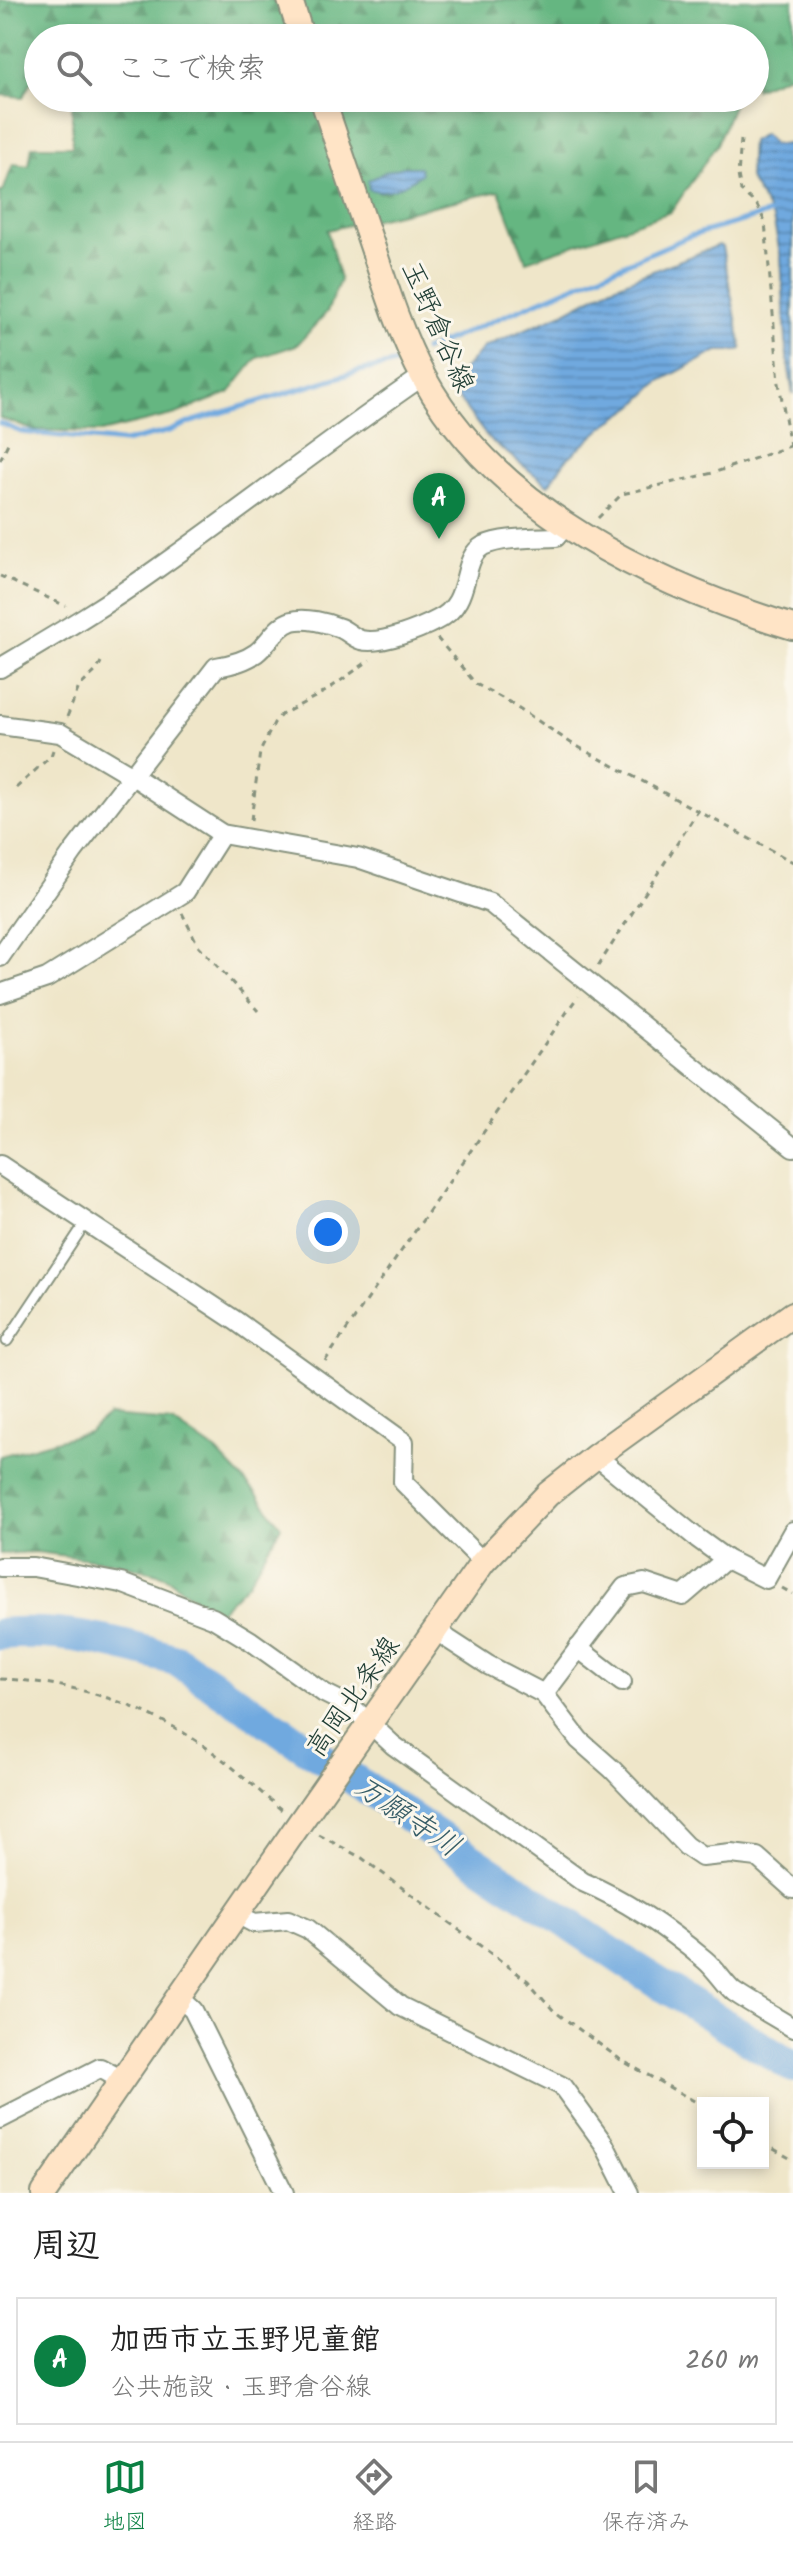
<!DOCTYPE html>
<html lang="ja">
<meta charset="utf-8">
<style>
:root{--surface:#fff;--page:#f2f2f2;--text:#222;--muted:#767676;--line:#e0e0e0;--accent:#0b8043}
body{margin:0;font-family:Kalam,"Klee One",sans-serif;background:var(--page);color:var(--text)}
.controls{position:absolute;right:24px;bottom:24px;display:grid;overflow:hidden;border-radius:0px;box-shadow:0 4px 12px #0003}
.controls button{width:72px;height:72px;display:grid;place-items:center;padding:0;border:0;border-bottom:2px solid var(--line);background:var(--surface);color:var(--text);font:40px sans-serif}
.you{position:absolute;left:328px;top:1232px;width:28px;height:28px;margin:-20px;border:6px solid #fff;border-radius:50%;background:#1a73e8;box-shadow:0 0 0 12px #1a73e833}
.badge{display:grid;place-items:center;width:52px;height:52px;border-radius:50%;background:var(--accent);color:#fff;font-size:26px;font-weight:700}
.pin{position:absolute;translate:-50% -66px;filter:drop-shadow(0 2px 4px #0008)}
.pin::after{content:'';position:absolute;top:42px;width:28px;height:24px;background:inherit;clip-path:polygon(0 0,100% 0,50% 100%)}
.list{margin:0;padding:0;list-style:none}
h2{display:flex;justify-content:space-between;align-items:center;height:104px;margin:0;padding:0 32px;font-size:34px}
h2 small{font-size:26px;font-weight:400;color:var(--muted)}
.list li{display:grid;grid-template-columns:52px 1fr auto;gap:24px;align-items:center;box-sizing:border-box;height:128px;margin:0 16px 16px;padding:0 16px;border:2px solid var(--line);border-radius:0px}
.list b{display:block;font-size:30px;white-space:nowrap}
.list p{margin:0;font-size:26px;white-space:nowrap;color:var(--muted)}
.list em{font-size:26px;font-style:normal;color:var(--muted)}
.icon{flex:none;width:44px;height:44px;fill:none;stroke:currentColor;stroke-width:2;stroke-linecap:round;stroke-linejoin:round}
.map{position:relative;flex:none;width:793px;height:2193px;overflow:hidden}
.search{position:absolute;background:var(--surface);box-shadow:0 4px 12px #0003;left:24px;right:24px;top:24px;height:88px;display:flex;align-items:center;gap:20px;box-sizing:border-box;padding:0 28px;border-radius:44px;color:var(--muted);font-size:30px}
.sheet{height:248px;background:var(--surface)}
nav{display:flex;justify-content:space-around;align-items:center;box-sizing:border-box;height:112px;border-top:2px solid var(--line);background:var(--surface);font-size:22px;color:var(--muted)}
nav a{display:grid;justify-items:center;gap:4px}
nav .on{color:var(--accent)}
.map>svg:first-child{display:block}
.forest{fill:url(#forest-firs);stroke:#427a5a;stroke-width:2}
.water{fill:url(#water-rules);stroke:#47738a;stroke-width:2}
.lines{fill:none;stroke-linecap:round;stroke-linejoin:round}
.stream{stroke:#6fa9df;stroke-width:5}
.river{stroke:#6fa9df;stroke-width:32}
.lane-casing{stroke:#87927e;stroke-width:13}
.street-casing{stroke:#87927e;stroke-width:22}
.secondary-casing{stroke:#87927e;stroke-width:28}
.path{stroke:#87927e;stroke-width:3;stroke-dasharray:6 6;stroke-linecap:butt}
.lane{stroke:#fff;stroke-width:9}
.street{stroke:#fff;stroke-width:18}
.secondary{stroke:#ffe4c6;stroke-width:24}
.labels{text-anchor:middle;stroke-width:6;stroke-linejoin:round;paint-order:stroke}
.street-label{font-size:28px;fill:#1f3d34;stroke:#fbf7ec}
.water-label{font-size:30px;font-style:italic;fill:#375d67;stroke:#fbf7ec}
</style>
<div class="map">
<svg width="793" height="2193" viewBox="0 0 793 2193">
<defs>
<pattern id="forest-firs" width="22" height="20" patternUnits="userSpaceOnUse" patternTransform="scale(2)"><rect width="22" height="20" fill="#65b681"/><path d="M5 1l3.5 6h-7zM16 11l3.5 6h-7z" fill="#53956a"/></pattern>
<pattern id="water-rules" width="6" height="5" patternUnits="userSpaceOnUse" patternTransform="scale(2)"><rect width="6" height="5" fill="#6fa9df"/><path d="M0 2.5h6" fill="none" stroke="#5b8bb6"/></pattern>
</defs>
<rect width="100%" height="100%" fill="#fbf7ec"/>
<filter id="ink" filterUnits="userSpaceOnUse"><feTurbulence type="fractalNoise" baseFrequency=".0125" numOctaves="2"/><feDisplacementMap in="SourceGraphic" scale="16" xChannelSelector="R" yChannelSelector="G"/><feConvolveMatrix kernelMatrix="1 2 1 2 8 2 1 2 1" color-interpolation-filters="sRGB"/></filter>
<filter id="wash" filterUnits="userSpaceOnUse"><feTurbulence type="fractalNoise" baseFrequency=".006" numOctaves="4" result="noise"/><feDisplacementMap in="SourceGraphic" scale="32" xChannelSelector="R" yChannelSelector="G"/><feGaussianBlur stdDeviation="1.8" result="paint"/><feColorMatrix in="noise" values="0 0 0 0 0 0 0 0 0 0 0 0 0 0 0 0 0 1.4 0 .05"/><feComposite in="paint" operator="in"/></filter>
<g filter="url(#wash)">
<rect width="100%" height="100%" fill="#efe6c9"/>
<g class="forest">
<polygon points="0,0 793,0 793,73 755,89 755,38 38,38 38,69 23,97 0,95"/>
<polygon points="72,98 736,98 717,144 671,212 526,261 499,191 327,230 340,280 327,312 297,345 257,358 229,393 176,414 101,432 33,430 0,418 0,192 3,192 13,164 29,166 32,146 72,146"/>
<polygon points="108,1416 172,1421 217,1452 257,1494 281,1526 248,1583 216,1615 165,1576 113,1562 36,1552 0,1554 0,1456 88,1432"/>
</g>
<g class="water">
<polygon points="764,134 773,144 790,144 793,142 793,394 787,357 781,258 773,218 749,178 751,141"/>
<path d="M403 167H420L421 174C406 184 388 196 369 189L368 181 385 172Z"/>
<polygon points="719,245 722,247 742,349 737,351 717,351 660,381 634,406 607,424 566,460 548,485 488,438 449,386 484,347 563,313 612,287"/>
</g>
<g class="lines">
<g class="stream">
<polyline points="425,350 690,236 777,211"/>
<polyline points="0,423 21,432 124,442 170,431 191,422 359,371 398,363"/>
</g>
<path class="river" d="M0 1634C61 1628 118 1643 176 1660L627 1963 793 2067"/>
</g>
</g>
<g filter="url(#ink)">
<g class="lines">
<defs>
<polyline id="lane" points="7,1341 86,1222"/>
<g id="street">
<path d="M0 668C52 637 105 606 155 570 245 507 332 438 423 376"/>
<polyline points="0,725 60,733 136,778 222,834 358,858 490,903 793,1147"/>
<path d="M0 957 73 852 216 667C229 665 245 661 256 653 268 644 277 625 292 621 305 617 328 623 340 628 347 631 354 638 361 640 381 645 420 629 437 620 474 603 459 559 483 546 501 537 536 538 556 537L565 526"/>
<polyline points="0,994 47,978 185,892 222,834"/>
<polyline points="0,1165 236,1321 404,1442 403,1482 483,1562"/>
<polyline points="596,1456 697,1538 726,1559 766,1579 793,1531"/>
<path d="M0 1567H33L121 1583 213 1618 251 1641 324 1693 352 1707 393 1745 583 1882C628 1901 667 1928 705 1960 716 1969 725 1985 734 1992 753 2005 774 2016 793 2028"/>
<polyline points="436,1628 448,1639 488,1665 544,1694 579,1740 612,1769 686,1846 702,1857 731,1854 757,1857 793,1889"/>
<polyline points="578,1648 622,1682"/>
<polyline points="544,1694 625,1587 644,1583 683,1596 726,1559"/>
<polyline points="237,1914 254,1923 288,1920 308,1929 400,2006 562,2086 604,2144 629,2193"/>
<polyline points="179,1997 193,2010 284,2193"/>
<polyline points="0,2119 100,2068 122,2080"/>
</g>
<g id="secondary">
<polyline points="290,0 302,38"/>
<path d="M322 98C339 148 356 198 373 248 387 291 402 338 424 378 497 510 654 585 793 627"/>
<polyline points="44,2193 299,1824 483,1562 548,1494 596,1456 793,1314"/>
</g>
</defs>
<use href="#lane" class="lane-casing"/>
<use href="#street" class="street-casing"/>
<use href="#secondary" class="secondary-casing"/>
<g class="path">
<polyline points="741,140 738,175 741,191 757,205 765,222 779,383 790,446"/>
<polyline points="0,460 10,439"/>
<polyline points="598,518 622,494 713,473 793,445"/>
<polyline points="0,576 66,606"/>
<polyline points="437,638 476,684 513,704 571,743 793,862"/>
<polyline points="67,717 79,687 97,670 102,660"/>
<polyline points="16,788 51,756 53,750"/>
<polyline points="251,820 260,752 274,723 281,715 326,691 370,660"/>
<polyline points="182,913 198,945 258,1011"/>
<polyline points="598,966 698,811"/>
<polyline points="325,1361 578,996"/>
<polyline points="782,1588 793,1594"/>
<path d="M0 1679C82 1682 157 1709 222 1759 243 1775 262 1794 283 1811"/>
<polyline points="319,1835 362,1858 528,1981 554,2011 621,2060 703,2106"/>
<polyline points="763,2143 793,2160"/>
</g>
<use href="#lane" class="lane"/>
<use href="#street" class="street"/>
<use href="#secondary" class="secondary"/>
</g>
</g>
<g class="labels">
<g class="street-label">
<text transform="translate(439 326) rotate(66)" y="10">玉野倉谷線</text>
<text transform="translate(352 1696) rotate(-55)" y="10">高岡北条線</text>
</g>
<g class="water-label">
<text transform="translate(408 1816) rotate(34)" y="10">万願寺川</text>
</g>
</g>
</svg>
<div class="controls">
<button><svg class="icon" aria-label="locate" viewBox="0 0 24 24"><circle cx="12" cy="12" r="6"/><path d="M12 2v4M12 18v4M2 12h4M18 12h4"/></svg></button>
</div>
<div class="you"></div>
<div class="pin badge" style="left:439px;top:539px">A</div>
<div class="search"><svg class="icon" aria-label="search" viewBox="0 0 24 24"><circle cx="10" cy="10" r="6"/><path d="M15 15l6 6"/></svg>ここで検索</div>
</div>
<section class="sheet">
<h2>周辺<small></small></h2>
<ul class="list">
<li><span class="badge">A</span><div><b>加西市立玉野児童館</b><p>公共施設 · 玉野倉谷線</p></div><em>260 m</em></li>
</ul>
</section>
<nav>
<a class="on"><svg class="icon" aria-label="map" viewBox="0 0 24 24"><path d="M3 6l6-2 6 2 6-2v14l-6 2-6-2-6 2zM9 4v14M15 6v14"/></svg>地図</a>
<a><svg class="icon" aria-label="directions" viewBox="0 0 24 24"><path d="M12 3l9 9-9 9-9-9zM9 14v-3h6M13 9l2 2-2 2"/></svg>経路</a>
<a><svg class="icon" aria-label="saved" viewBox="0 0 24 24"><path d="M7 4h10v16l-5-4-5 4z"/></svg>保存済み</a>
</nav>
